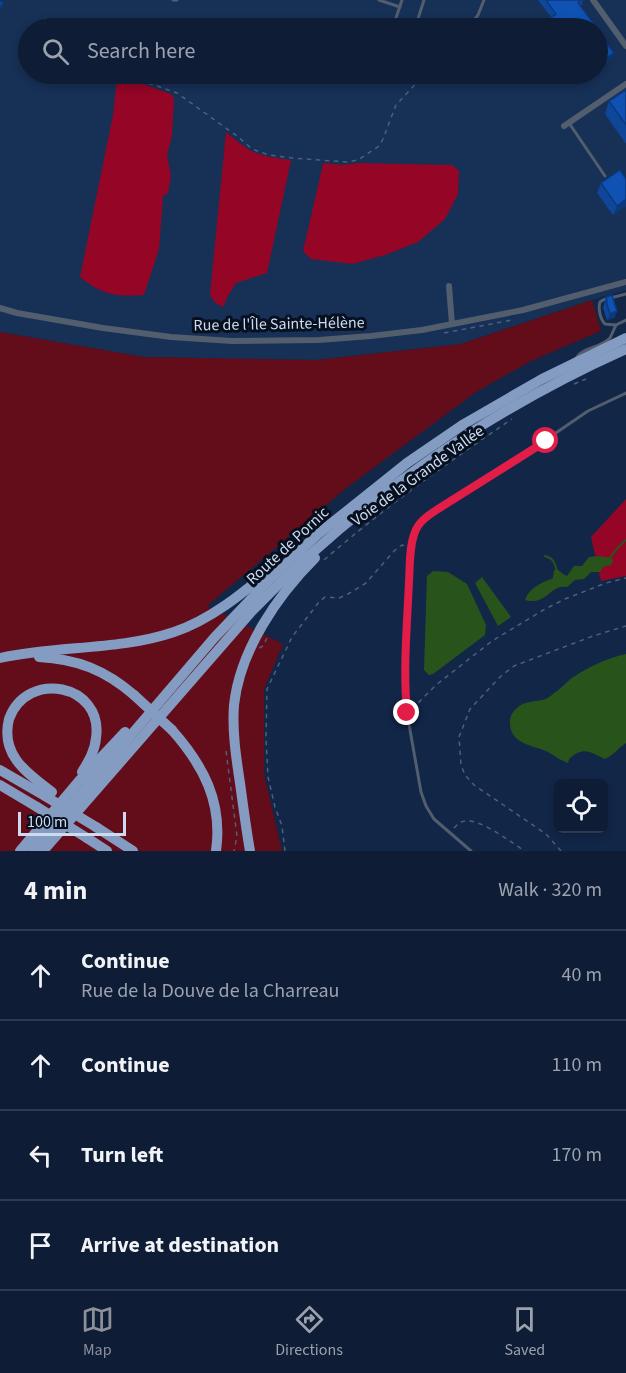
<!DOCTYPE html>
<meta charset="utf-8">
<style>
:root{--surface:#0e1c36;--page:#1c2942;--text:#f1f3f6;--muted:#9ba1ad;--line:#2e3a51;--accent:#8c9099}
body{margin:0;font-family:"Source Sans 3",sans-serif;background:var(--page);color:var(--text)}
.controls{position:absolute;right:18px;bottom:18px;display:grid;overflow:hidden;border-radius:9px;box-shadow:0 3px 9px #0003}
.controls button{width:54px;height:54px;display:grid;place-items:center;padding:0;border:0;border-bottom:2px solid var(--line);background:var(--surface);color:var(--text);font:30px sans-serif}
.scale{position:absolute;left:18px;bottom:15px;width:108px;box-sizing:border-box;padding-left:6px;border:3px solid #cddbf1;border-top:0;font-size:16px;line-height:21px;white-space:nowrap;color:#cddbf1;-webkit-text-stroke:4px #07101f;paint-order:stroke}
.stop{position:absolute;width:18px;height:18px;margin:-14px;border:4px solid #e11d48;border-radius:50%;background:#fff}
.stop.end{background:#e11d48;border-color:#fff;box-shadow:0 2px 6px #0008}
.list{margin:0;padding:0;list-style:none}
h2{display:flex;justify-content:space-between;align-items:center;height:78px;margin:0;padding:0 24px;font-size:26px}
h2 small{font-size:20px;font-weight:400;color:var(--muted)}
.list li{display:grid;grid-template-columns:39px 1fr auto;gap:18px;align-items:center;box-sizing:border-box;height:90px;padding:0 24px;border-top:2px solid var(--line)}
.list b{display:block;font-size:22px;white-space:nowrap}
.list p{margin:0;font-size:20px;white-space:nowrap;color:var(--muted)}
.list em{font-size:20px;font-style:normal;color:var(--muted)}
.icon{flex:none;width:33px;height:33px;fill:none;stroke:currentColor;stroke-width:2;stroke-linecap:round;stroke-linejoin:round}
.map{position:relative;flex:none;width:626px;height:851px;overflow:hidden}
.search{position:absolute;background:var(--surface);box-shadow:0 3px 9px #0003;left:18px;right:18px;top:18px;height:66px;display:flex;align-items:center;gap:15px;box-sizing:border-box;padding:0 21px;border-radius:33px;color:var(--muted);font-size:22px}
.sheet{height:438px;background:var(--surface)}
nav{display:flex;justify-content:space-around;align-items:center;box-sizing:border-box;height:84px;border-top:2px solid var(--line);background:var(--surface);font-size:16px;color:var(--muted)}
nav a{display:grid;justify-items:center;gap:3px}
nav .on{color:var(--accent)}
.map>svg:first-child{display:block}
.built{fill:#173056;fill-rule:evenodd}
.green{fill:#630c1a}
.forest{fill:#940526}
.water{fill:#28541b}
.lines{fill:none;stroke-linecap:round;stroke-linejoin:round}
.stream{stroke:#28541b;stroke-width:2}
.path{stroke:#4d5f7d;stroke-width:1.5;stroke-dasharray:4.5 4.5;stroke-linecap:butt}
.service{stroke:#525d6d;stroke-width:3}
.minor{stroke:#525d6d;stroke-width:6}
.trunk{stroke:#849cc2;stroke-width:10}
.trunk-bridge{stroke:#849cc2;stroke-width:10}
.wall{fill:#0e479a}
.shaded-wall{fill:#0b397d}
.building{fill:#1052b3;stroke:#0b397d;stroke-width:1.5}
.route{stroke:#e11d48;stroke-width:8}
.labels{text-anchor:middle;stroke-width:6;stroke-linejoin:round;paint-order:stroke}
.street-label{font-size:16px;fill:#cddbf1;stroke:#07101f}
</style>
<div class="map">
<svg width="626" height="851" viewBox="0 0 626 851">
<rect width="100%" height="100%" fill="#122648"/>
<path class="built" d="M0 0H626V290L592 300 461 344 316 360 144 357 0 332ZM28 28H598V74H28Z"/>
<polygon class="green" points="592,300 601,331 531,361 476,392 345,489 207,606 283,644 264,689 264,774 282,851 0,851 0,332 144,357 316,360 461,344"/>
<g class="forest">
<path d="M121 76 171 94 174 98 172 136 167 155 171 176 168 193 163 196 159 249 144 295C117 297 102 295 80 277L113 115 117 79Z"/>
<path d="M226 132C252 154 257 156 291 160L267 273 236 283 228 296 223 307 214 302 210 294Z"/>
<polygon points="325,163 341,165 359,163 452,165 459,171 458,194 445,219 418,242 385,255 352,264 311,259 303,251 323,164"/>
<polygon points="626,499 626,576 601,581 591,537"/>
</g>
<g class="water">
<path d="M598 556 612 558 613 561 611 565 603 567 600 572H591L584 579 575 580 567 587C550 584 547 606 525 600 529 588 541 583 553 578L554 570H558L563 574 567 576 574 566H582L589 557Z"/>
<polygon points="433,571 448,572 467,584 486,625 485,635 433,674 429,675 424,670 427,576"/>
<polygon points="482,577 511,617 498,626 475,583"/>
<path d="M626 654V743C618 748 614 755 605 759 589 752 584 746 569 759L568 763C560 760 555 756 548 752 534 745 511 745 510 724 510 717 511 713 517 708 524 701 533 702 542 700 547 699 551 696 554 693 561 689 565 683 572 678 588 667 607 658 626 654Z"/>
</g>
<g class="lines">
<g class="stream">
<path d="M545 556C555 559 554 563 557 571"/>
<path d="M609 559C616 551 617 546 626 540"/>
</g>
<g class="path">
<polyline points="44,19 48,20 48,28"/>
<polyline points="123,74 177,93 237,136 252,149 269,155 292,158 347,162 358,160 379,146 383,139 396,105 425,74"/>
<polyline points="444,333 512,320"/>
<polyline points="574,384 586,379"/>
<path d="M324 560C384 508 447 463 512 419"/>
<polyline points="259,648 263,646 267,638"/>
<polyline points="412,709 436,685 492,641 545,609 565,599 606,583 626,578"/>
<polyline points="226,751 237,836 234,851"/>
<path d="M454 828C458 824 461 821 466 821 481 819 512 843 525 851"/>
<polyline points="285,851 282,826 275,807 268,777 266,739 267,689 292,637 319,602 325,597 339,598 348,594 366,583 394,551 402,545 407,546"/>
<polyline points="561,851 546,834 474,785 465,775 461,765 459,737 470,709 500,677 514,666 593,636 626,626"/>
</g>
<g class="service">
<polyline points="173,0 177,0"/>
<polyline points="379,0 400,7"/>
<polyline points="395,21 402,0"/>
<polyline points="415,28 424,0"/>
<polyline points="468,28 478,15 484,0"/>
<polyline points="569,123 605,176"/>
<path d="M626 294 603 300 600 302C598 308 600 319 605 324L616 325 626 320"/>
<path d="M576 358C583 347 601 348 610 338 612 334 614 329 616 325"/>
<polyline points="471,851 434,819 426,806 421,792 407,713 405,694 407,621 411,547 414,533 419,524 438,509 506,467 588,411 626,393"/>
</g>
<g class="minor">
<polyline points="593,0 626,46"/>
<polyline points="564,126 626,84"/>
<polyline points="449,286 452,324"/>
<polyline points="0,308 17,313 103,328 171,337 232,341 319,340 371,336 422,330 523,310 626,282"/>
</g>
<g class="trunk">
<path d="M39 657C77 659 105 670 134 695"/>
<path d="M0 658C57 645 118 651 174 632 210 620 242 594 271 569"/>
<path d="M172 730C203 765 223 802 216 851"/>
<polyline points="0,770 45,796"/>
<polyline points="0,785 37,807"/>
<path d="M52 792C27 773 0 755 9 719 27 669 104 684 96 738 95 751 88 762 82 772"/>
<polyline points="96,827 133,851"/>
<polyline points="87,838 107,851"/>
<polyline points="20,851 79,781 125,732"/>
<polyline points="32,851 214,638 270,579 318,534 407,463 464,424 542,379 626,338"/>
<path d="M43 851 252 611C358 501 487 411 626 349"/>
<path d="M250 851C246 828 243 805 240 783 236 757 232 730 234 705 240 650 277 596 315 558"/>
</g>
<g class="trunk-bridge">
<polyline points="134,695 172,730"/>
<polyline points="45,796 96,827"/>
<polyline points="37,807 87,838"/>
</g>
</g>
<g class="wall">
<polygon points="538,0 583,0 581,6 597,28 543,28 545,21 551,17"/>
<polygon points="576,74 592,74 581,81"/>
<polygon points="626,90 626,144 605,114 609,101"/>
<polygon points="601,183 626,206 613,215 597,193"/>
<polygon points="606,297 617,311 614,318 607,320 603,308"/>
</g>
<g class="shaded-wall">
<polygon points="614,53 611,59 597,69 597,64"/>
<polygon points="584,74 592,74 581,81"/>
<polygon points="626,199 626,206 613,215 617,206"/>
<polygon points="617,311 614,318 607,320 610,314"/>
</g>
<g class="building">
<polygon points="546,0 582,0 578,3 597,28 551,28 545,21 556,14"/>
<polygon points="0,1 3,2 1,8 0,7"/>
<polygon points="597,30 614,53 597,64"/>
<polygon points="626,90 626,125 609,101"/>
<polygon points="620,170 626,179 626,199 617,206 601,183"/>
<polygon points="612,295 617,311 610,314 606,301 607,301 606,297"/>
</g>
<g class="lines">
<path class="route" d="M407 713C403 670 407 626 409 582 410 566 409 547 415 532 419 521 429 515 438 509L546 441"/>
</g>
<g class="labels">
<g class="street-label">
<text transform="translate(279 323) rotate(-1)" y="6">Rue de l'Île Sainte-Hélène</text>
<text transform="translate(417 475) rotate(-36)" y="6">Voie de la Grande Vallée</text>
<text transform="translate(287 545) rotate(-43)" y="6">Route de Pornic</text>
</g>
</g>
</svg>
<div class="controls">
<button><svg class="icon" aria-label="locate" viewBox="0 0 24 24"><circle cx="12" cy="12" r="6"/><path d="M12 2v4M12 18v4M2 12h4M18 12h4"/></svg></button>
</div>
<div class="scale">100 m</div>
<div class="stop" style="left:546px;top:441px"></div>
<div class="stop end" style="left:407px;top:713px"></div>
<div class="search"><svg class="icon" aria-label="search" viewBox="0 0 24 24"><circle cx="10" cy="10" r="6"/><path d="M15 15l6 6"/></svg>Search here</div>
</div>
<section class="sheet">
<h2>4 min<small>Walk · 320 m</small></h2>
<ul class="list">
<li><svg class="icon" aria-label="ahead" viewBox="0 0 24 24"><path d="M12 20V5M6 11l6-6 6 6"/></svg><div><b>Continue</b><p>Rue de la Douve de la Charreau</p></div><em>40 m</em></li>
<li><svg class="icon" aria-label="ahead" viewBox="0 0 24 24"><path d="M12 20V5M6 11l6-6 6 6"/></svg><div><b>Continue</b></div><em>110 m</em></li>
<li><svg class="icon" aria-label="left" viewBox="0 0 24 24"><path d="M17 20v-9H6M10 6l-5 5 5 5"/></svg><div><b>Turn left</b></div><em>170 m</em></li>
<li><svg class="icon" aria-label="arrive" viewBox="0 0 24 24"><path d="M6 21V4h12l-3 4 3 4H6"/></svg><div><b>Arrive at destination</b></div></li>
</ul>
</section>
<nav>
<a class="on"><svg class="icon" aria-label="map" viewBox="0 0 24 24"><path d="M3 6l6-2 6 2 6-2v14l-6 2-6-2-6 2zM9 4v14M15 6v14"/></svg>Map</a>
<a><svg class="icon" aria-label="directions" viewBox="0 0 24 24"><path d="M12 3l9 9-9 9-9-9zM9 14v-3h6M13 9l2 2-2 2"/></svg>Directions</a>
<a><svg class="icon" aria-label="saved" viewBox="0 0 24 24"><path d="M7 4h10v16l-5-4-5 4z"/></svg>Saved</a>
</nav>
